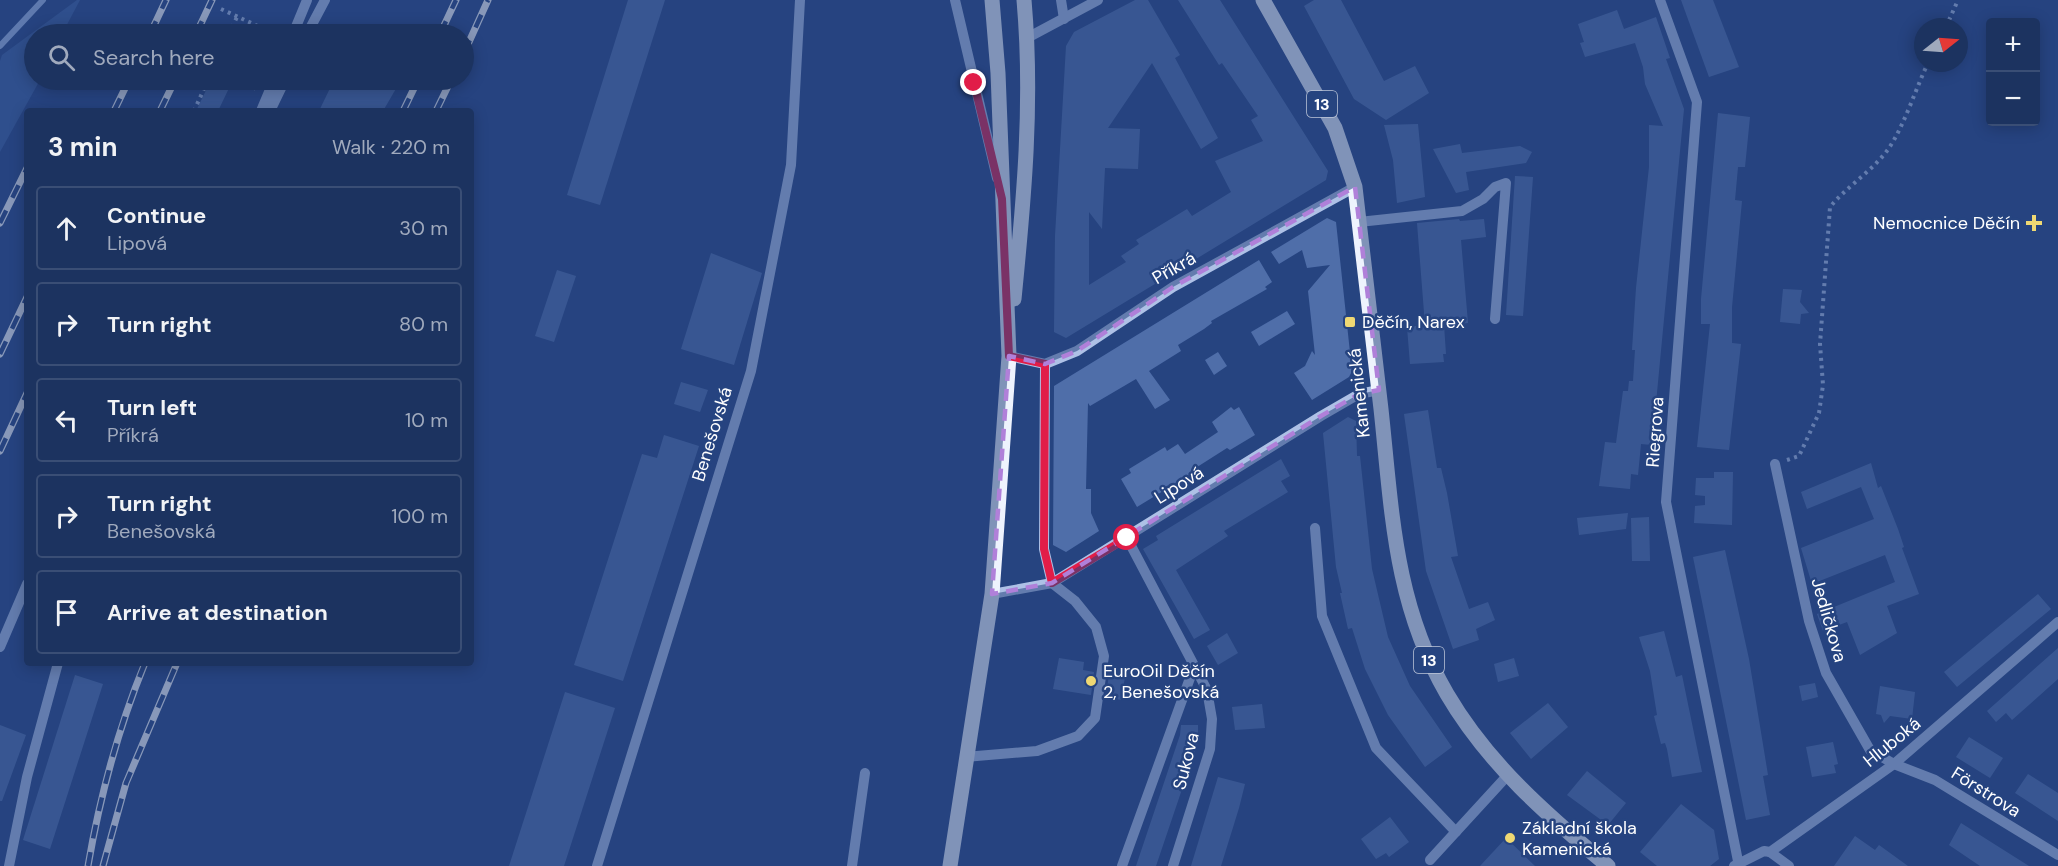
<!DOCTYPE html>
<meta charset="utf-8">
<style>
:root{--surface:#1c3360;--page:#253b66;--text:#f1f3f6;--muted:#a0aabd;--line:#3a4e75}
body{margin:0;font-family:"DM Sans",sans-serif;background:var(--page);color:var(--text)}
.controls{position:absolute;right:18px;top:18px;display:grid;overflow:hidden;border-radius:6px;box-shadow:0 3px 15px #0003}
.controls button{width:54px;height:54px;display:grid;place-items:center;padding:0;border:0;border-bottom:2px solid var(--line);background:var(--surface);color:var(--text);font:30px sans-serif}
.compass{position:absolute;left:1914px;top:18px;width:54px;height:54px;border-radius:50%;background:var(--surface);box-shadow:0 3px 15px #0003;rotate:73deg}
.stop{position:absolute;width:18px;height:18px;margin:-14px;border:4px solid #e11d48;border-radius:50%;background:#fff}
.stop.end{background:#e11d48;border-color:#fff;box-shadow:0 2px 6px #0008}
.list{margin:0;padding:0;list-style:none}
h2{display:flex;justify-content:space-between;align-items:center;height:78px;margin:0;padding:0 24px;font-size:26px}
h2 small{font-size:20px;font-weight:400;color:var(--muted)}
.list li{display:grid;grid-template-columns:39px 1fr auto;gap:18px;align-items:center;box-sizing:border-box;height:84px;margin:0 12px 12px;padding:0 12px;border:2px solid var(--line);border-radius:6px}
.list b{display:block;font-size:22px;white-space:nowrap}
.list p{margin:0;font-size:20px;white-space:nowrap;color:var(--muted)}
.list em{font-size:20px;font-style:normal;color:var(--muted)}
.icon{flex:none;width:33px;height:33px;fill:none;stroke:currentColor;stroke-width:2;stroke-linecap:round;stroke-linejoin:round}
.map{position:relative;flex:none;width:2058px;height:866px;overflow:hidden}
.search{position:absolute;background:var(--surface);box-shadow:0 3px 15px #0003;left:24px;top:24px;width:450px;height:66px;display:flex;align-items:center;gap:15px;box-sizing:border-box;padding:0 21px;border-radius:33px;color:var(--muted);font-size:22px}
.panel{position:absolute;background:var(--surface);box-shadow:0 3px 15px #0003;left:24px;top:108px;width:450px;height:558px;border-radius:6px}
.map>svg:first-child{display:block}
.green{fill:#3b5d9e}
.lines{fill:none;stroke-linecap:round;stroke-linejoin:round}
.stream{stroke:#a2bbe7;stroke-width:6}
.building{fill:#4f6ea9}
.path{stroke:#aec1e6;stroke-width:4;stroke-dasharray:3 4.5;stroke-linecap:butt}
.minor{stroke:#aec1e6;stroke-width:10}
.major{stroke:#eef3fd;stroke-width:15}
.rail-casing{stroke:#fff;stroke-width:7}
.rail{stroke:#264480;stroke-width:4.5;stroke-dasharray:14;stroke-linecap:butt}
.route{stroke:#e11d48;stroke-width:8}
.marked{fill:none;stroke:#b080d9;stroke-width:4.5;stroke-dasharray:12 8;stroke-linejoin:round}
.poi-dot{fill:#efd873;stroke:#264480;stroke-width:2}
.labels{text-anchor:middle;stroke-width:5;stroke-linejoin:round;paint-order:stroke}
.shield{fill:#264480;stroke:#bec7d9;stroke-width:1.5}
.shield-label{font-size:16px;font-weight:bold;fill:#fff}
.poi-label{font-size:18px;fill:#fff;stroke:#264480;text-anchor:start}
.street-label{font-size:18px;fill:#fff;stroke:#264480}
</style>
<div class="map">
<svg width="2058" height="866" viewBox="0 0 2058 866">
<rect width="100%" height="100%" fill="#264480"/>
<polygon class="green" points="77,0 80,0 62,34 34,34 34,80 40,80 0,152 0,61 2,55"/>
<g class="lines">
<polyline class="stream" points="0,46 43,0"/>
</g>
<g class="building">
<polygon points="628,0 665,0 600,205 567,195"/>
<polygon points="1135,0 1148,0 1180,55 1175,58 1218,138 1201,149 1152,63 1108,128 1140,129 1138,169 1105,168 1102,229 1089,212 1089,285 1126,262 1121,256 1139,244 1136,240 1187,209 1192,216 1231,192 1215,161 1263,141 1251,120 1258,116 1222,63 1219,65 1178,0 1220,0 1328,171 1326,180 1066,338 1054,332 1055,236 1066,46 1074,32"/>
<polygon points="1314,0 1341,0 1384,81 1415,66 1429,93 1386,120 1354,99 1304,6"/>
<polygon points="1681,0 1713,0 1739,67 1709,77"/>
<polygon points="1617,10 1624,29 1656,17 1670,58 1666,59 1684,109 1652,445 1641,444 1638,475 1631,474 1630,489 1599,486 1605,442 1616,443 1623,391 1628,391 1629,381 1633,381 1635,350 1632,350 1636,288 1649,167 1649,125 1663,126 1645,84 1643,67 1635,43 1585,57 1580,43 1584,42 1578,24"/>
<polygon points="211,80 222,80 231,84 218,111 196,111"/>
<polygon points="334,80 401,80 383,111 319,111"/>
<polygon points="1718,113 1750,117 1745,167 1738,167 1735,200 1742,201 1732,307 1732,343 1741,344 1729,450 1697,447 1710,324 1701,324 1701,299"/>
<polygon points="1418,124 1425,197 1397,203 1393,160 1384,125"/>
<polygon points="1460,144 1462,153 1520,146 1532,152 1526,163 1466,172 1469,190 1456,193 1433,149"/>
<polygon points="1515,176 1533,177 1523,316 1506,315"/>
<polygon points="1327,218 1336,222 1352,371 1349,377 1312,400 1294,373 1305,366 1312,351 1315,355 1308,291 1330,265 1307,268 1302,250 1279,264 1271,252"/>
<polygon points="1459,219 1460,221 1484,219 1486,237 1461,240 1468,323 1444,325 1446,354 1443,354 1444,362 1410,364 1407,327 1425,325 1417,223"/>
<polygon points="711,253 762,273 734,365 681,349"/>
<polygon points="1259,260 1272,282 1265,287 1267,289 1211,321 1212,323 1204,329 1178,345 1181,351 1149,371 1170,400 1155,409 1136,379 1090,406 1088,403 1086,489 1091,489 1091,513 1099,531 1066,552 1053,545 1054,386"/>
<polygon points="557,270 576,276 554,342 535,336"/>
<polygon points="1783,289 1802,290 1800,302 1809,313 1801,314 1800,324 1780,322"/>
<polygon points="1287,311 1295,324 1259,346 1251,332"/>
<polygon points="1218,352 1227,366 1214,375 1205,360"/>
<polygon points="681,382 708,390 700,412 674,404"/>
<polygon points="1231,407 1234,410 1239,407 1255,435 1230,450 1227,448 1194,469 1196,471 1137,507 1121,479 1131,473 1129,469 1165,447 1167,451 1178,444 1185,454 1218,432 1212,422"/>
<polygon points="1428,410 1437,468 1441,468 1447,493 1458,556 1451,557 1469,609 1488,602 1495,620 1476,629 1479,640 1453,649 1426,571 1404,414"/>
<polygon points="1348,417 1356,421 1357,456 1360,456 1372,569 1388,637 1410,686 1452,747 1425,767 1388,715 1365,669 1352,628 1348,629 1340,593 1342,593 1336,567 1323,433"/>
<polygon points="664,435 699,446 623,681 574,665 642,454 657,458"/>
<polygon points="1281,459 1290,476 1281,481 1288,492 1224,531 1228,536 1176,570 1210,630 1194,639 1143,549 1158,540 1156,536"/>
<polygon points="1871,463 1878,488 1881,486 1898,529 1904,547 1902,548 1919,594 1887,606 1897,633 1860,655 1847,622 1823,631 1817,614 1895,582 1885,555 1812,584 1801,548 1874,519 1861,487 1807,509 1801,492"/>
<polygon points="1714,472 1733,472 1732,525 1694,523 1695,506 1705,505 1705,496 1695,495 1696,478 1714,478"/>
<polygon points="1628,513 1626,529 1579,535 1577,518"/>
<polygon points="1649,517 1650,561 1632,561 1631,518"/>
<polygon points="1725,550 1749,659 1768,775 1763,776 1770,815 1746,820 1693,557"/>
<polygon points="2038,594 2051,609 1957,687 1944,672"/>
<polygon points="1664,631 1676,677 1682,675 1702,772 1672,777 1667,749 1665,743 1661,744 1654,716 1657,715 1650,671 1639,637"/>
<polygon points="1227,633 1238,653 1218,665 1207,646"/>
<polygon points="2058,648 2058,679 2012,720 2006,713 1996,722 1987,711"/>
<polygon points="1059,658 1084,662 1083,670 1094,672 1091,695 1053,689"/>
<polygon points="1514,658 1519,676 1498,682 1494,664"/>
<polygon points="1109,674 1125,677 1121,700 1106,697"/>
<polygon points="75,675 103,684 50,849 23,840"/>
<polygon points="1815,683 1818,697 1802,701 1799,686"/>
<polygon points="1880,686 1915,692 1912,719 1890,716 1884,723 1881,715 1876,714"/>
<polygon points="565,692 615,708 564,866 509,866"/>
<polygon points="1548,703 1568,727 1531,759 1510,733"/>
<polygon points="1262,704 1265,728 1235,730 1232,707"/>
<polygon points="0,725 26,735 2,801 0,801"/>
<polygon points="1181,725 1198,725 1198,742 1156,866 1136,866 1180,735"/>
<polygon points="1969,737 2003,758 1990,778 1956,757"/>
<polygon points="1833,742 1838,764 1834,765 1836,773 1812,777 1806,747"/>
<polygon points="1587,771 1626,803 1608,825 1567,795"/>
<polygon points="2028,774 2058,793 2058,821 2015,793"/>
<polygon points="1218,777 1245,784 1239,808 1221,866 1191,866"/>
<polygon points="1681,804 1714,830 1719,859 1710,866 1657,866 1640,852"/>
<polygon points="1390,817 1409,842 1389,857 1386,853 1376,859 1361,839"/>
<polygon points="1961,823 1991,842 2029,866 1980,866 1949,845"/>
<polygon points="1855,836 1875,850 1879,845 1908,866 1834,866"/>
<polygon points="1506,838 1535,866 1480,866"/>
</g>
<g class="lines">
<g class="path">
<polyline points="221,9 275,34"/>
<polyline points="1946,27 1958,0"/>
<polyline points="229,34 237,17"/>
<polyline points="234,80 255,89"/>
<polyline points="194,111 208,80"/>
<path d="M1787 460 1799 456 1819 413 1823 385 1820 344 1830 207C1848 185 1873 171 1889 148 1904 126 1916 88 1928 63"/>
</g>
<g class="minor">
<polyline points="955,0 997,178"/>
<polyline points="1061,0 1064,19"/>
<polyline points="1660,0 1697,102 1666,502 1739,866"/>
<polyline points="293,34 307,0"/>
<polyline points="307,34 325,0"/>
<polyline points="1027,38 1098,0"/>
<polyline points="261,111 274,80"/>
<polyline points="270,111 285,80"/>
<polyline points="1359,222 1462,211 1483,199 1495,187 1506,183 1495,319"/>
<polyline points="1009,356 1045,364 1077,351 1173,287 1355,187"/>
<polyline points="1775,464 1809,621 1826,673 1870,750 1894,764 1935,780 2058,855"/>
<polyline points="1315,528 1322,616 1376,748 1456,832"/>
<polyline points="1127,538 1207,690 1212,719 1210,749 1173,866"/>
<polyline points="992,594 1052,583 1321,416 1359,394 1379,390"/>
<polyline points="0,647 27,584"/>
<polyline points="965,757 1037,751 1078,736 1095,718 1104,656 1096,627 1075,601 1052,583 1044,549 1045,364"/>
<polyline points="1770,852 1789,866"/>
<polyline points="1430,860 1507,776"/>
<polyline points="9,866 27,777 58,663"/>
<polyline points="597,866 751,371 791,165 800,0"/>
<polyline points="852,866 865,773"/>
<polyline points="1122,866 1194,667"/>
<polyline points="1734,866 1764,851 1770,852 1894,764 2058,622"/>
</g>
<g class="major">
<path d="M1263 0 1335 128 1355 187C1364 261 1373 335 1381 409 1392 511 1394 603 1447 694 1488 764 1547 815 1608 866"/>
<path d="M1014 299C1024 199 1033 101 1024 0"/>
<polyline points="950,866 992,594 1009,356 998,73 992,0"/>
</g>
<defs>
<g id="rail">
<polyline points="150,34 166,0"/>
<polyline points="196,34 212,0"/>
<polyline points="440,34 456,0"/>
<polyline points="464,53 488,0"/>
<polyline points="114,111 129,80"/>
<polyline points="160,111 175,80"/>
<polyline points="403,111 418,80"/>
<polyline points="436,111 451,80"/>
<polyline points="0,223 27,168"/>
<polyline points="0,354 27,297"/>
<polyline points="0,451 27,393"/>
<path d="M88 866C100 796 118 729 145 663"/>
<polyline points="103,866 126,783 177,663"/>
</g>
</defs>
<use href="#rail" class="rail-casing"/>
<use href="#rail" class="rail"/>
</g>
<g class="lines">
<polyline class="route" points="974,83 1002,199 1009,356 1045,364 1044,549 1052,583 1127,538"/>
</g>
<path d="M0 0H2058V866H0ZM1355 187 1379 390 1359 394 1321 416 1052 583 992 594 1009 356 1045 364 1077 351 1173 287Z" fill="#264480" fill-opacity=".55" fill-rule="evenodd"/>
<path class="marked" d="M1355 187 1379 390 1359 394 1321 416 1052 583 992 594 1009 356 1045 364 1077 351 1173 287Z"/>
<g class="poi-dot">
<path d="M2031 214h6v6h6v6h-6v6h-6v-6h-6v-6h6z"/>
<rect x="1344" y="316" width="12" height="12" rx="3"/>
<circle cx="1091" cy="681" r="6"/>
<circle cx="1510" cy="838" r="6"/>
</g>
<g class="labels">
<g class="shield">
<rect x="1307" y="91" width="30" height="26" rx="4.5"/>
<rect x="1414" y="647" width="30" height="26" rx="4.5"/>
</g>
<g class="shield-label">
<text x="1322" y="110">13</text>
<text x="1429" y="666">13</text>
</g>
<g class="poi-label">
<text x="2020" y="229" text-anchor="end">Nemocnice Děčín</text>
<text x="1362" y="328">Děčín, Narex</text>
<text x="1103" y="677">EuroOil Děčín<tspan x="1103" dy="21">2, Benešovská</tspan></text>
<text x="1522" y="834">Základní škola<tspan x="1522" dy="21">Kamenická</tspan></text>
</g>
<g class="street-label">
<text transform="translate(1174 268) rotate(-30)" y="6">Příkrá</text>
<text transform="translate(1359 393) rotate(-96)" y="6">Kamenická</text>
<text transform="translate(1655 432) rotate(-86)" y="6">Riegrova</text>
<text transform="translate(712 434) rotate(-73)" y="6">Benešovská</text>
<text transform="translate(1179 485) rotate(-32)" y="6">Lipová</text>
<text transform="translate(1829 620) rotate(74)" y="6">Jedličkova</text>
<text transform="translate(1892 742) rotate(-39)" y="6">Hluboká</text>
<text transform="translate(1186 761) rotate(-76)" y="6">Sukova</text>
<text transform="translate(1986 792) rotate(32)" y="6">Förstrova</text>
</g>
</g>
</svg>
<div class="controls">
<button>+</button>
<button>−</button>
</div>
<svg class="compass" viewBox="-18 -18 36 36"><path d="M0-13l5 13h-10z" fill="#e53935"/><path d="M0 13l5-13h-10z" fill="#a0aabd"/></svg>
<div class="stop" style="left:1127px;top:538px"></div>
<div class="stop end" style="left:974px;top:83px"></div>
<div class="search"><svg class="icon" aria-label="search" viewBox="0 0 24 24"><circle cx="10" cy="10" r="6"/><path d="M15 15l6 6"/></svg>Search here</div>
<section class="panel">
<h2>3 min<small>Walk · 220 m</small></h2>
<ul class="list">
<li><svg class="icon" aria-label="ahead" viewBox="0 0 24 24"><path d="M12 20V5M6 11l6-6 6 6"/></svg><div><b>Continue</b><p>Lipová</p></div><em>30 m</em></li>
<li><svg class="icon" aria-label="right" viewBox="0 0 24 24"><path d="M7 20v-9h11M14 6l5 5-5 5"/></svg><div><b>Turn right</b></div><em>80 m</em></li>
<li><svg class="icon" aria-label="left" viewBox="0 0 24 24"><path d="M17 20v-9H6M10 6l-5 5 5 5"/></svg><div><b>Turn left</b><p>Příkrá</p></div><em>10 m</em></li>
<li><svg class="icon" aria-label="right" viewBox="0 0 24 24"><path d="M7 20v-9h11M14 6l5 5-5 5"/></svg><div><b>Turn right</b><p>Benešovská</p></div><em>100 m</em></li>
<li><svg class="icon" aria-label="arrive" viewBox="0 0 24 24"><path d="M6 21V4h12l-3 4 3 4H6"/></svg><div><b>Arrive at destination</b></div></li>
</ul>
</section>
</div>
